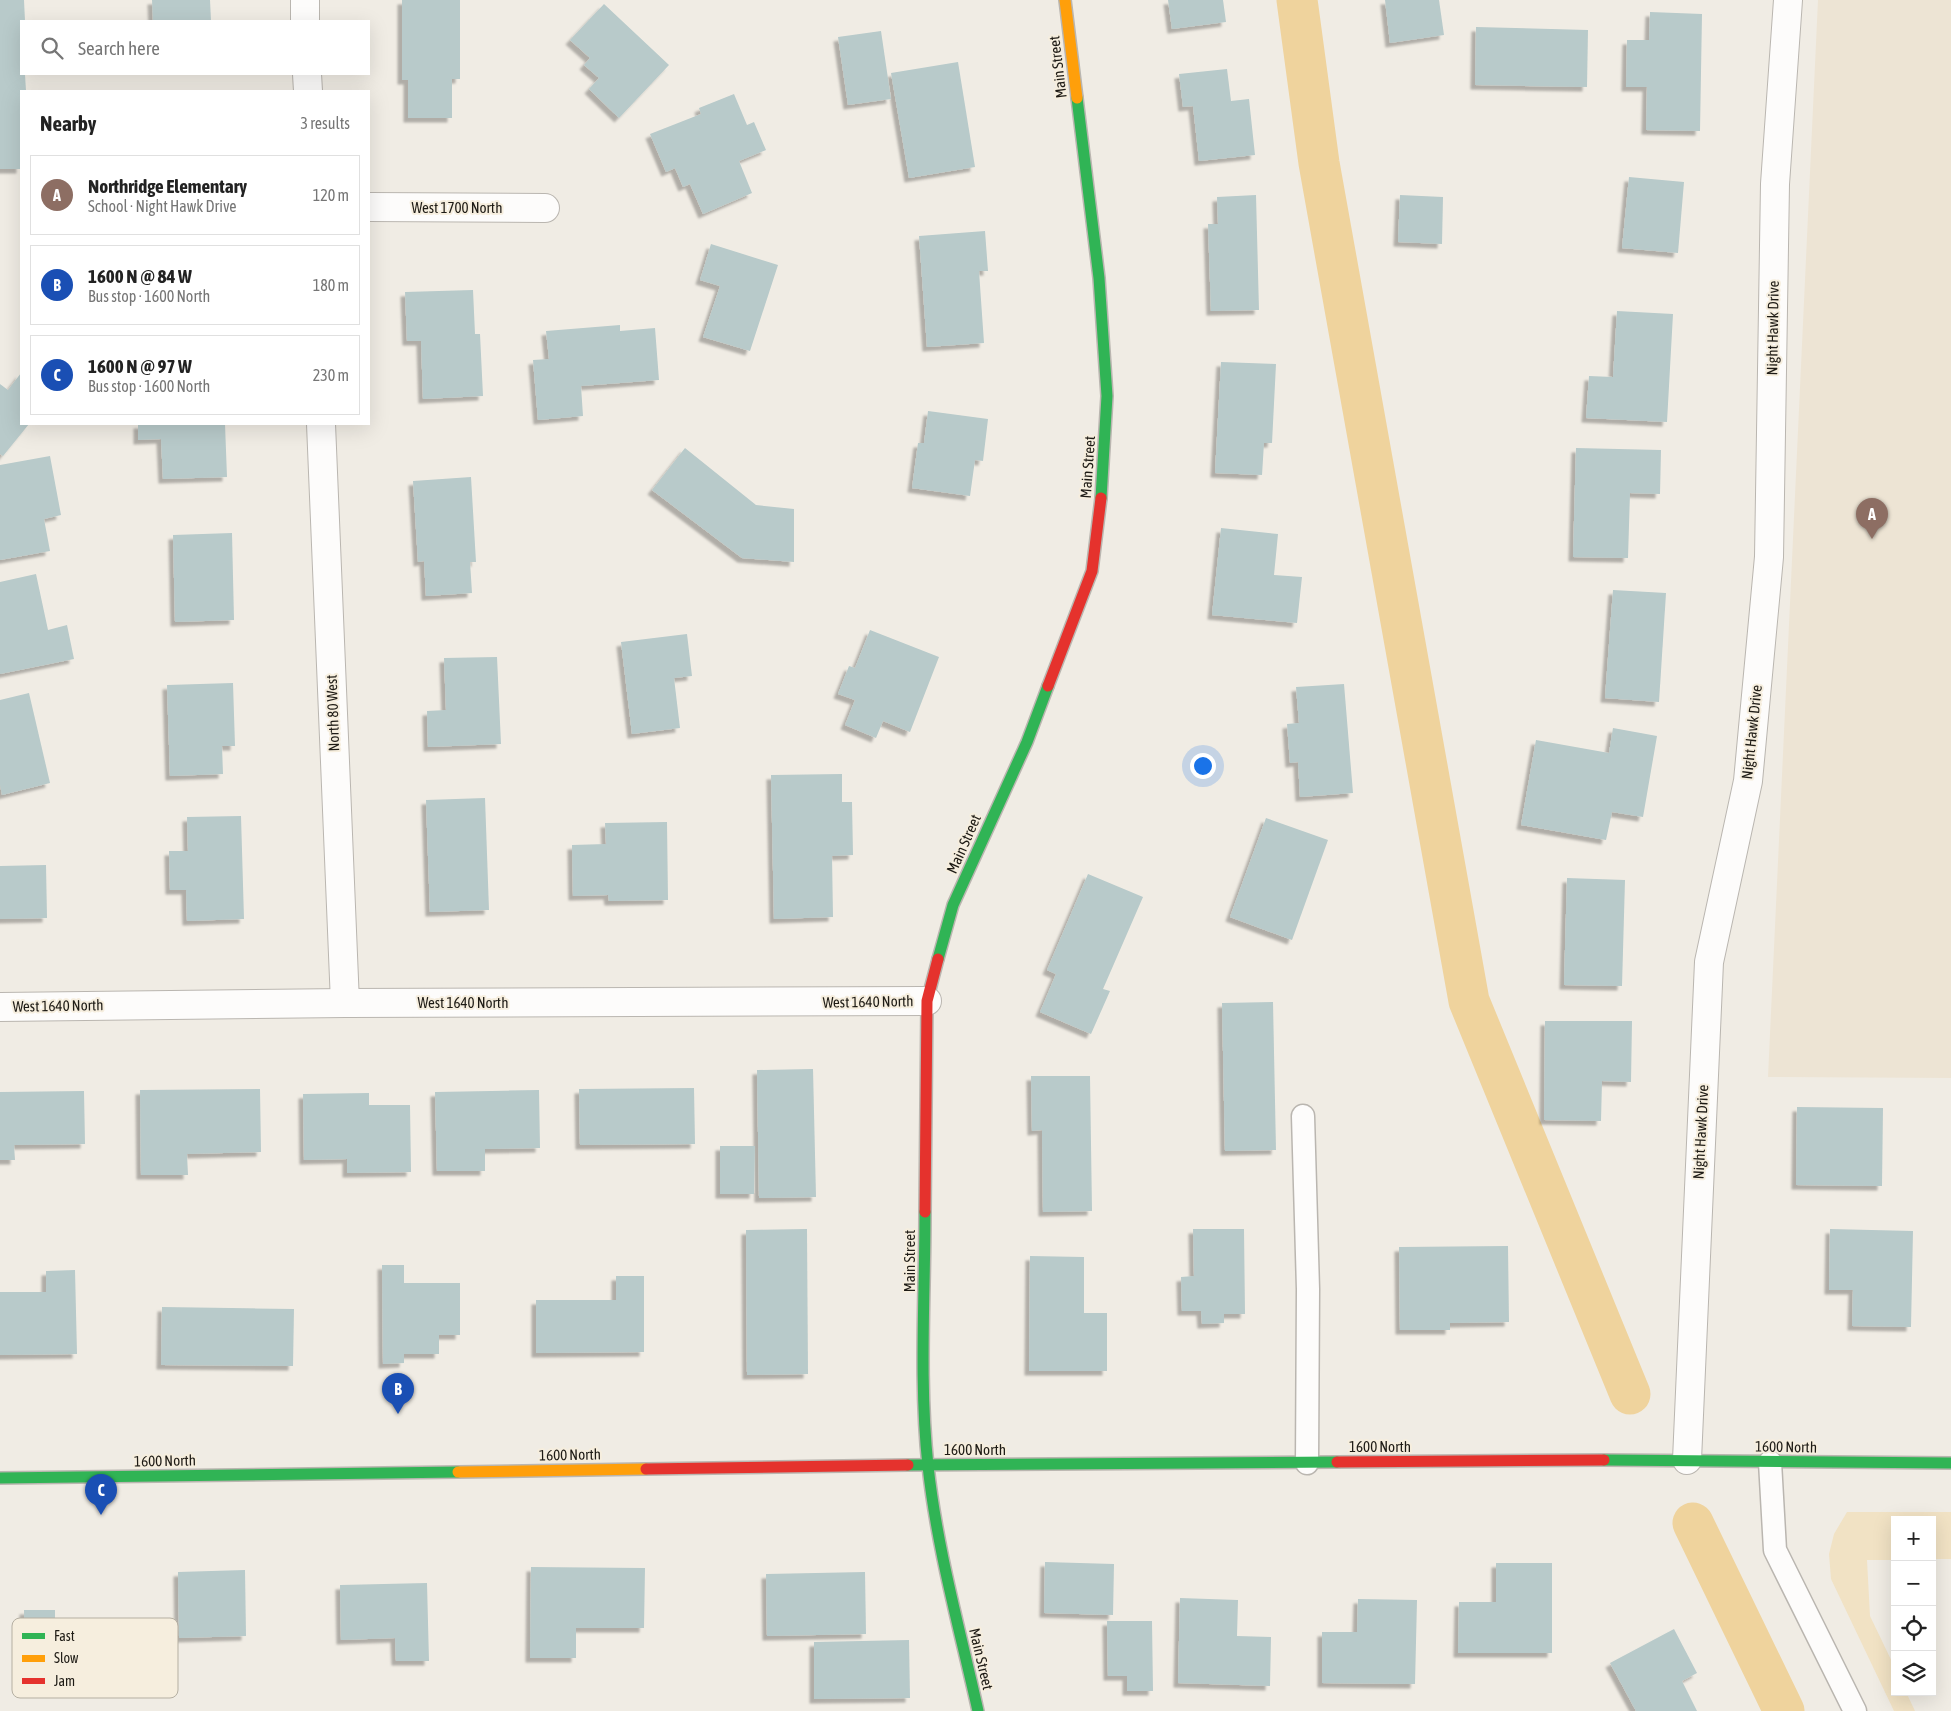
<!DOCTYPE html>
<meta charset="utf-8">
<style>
:root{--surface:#fff;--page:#f6f6f6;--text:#222;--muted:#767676;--line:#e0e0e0;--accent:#ea580c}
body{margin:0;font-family:"Asap Condensed",sans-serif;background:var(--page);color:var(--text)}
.controls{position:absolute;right:15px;bottom:15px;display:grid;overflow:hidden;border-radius:0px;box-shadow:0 5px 20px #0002}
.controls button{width:45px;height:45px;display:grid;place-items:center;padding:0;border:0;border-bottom:1px solid var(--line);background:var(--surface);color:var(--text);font:25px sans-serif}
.you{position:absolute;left:1202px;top:765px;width:18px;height:18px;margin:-12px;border:4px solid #fff;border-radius:50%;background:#1a73e8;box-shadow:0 0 0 8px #1a73e833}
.badge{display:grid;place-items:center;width:32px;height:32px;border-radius:50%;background:var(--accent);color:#fff;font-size:16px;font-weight:700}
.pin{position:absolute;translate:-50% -41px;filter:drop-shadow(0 1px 2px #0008)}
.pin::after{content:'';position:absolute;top:26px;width:18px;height:15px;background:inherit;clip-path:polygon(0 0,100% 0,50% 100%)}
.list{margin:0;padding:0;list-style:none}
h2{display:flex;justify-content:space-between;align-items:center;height:65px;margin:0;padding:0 20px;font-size:21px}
h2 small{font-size:16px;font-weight:400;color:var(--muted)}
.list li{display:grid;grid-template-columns:32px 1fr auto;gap:15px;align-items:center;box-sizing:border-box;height:80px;margin:0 10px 10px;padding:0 10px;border:1px solid var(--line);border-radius:0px}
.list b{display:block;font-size:19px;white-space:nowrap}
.list p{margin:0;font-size:16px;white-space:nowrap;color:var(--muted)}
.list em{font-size:16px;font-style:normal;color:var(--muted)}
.icon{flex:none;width:28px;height:28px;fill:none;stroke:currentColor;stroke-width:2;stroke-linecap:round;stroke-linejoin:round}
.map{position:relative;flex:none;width:1951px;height:1711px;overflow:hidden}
.search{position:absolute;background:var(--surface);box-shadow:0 5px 20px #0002;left:20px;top:20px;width:350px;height:55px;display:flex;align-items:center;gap:12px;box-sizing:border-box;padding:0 18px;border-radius:0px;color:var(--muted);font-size:19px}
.panel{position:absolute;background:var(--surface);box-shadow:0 5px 20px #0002;left:20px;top:90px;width:350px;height:335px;border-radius:0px}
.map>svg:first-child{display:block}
.built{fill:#ede4d4}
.green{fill:#f1e2c4}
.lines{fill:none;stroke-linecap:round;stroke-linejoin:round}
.canal{stroke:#efd39d;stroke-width:41}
.building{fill:#b8caca;filter:url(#shadow)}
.lane-casing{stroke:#bab6b0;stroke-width:25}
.street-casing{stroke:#bab6b0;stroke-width:30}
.fast-casing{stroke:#bab6b0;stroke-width:14}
.slow-casing{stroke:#bab6b0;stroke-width:14}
.jam-casing{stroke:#bab6b0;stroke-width:14}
.lane{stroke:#fdfcfb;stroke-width:22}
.street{stroke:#fdfcfb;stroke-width:28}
.fast{stroke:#30b455;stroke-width:11}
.slow{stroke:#ff9f0a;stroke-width:11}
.jam{stroke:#e5322d;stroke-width:11}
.labels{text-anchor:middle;stroke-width:4;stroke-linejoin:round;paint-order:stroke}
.street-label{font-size:15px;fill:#1e1b15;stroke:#f6eede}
.key{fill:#f6eede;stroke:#b5afa2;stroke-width:1}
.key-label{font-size:14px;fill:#1e1b15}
</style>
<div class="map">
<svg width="1951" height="1711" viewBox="0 0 1951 1711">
<defs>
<filter id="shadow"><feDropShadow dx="-4.5" dy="4.5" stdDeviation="1" flood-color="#0004"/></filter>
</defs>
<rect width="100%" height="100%" fill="#f0ece4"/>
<polygon class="built" points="1818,0 1951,0 1951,1078 1768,1077"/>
<polygon class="green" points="1847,1512 1951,1512 1951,1559 1932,1559 1932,1520 1895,1520 1895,1560 1867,1560 1870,1616 1895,1668 1895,1692 1906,1692 1915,1711 1894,1711 1831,1579 1829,1554 1834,1534"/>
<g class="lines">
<g class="canal">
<polyline points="1297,0 1319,163 1469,1001 1630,1394"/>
<polyline points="1693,1523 1784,1711"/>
</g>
</g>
<g class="building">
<polygon points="0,0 24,0 25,21 21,21 21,74 25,74 26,91 21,91 21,169 0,169"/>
<polygon points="152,0 210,0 211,21 153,21"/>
<polygon points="402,0 460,0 460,79 452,79 452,118 408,118 408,80 402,80"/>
<polygon points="1168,0 1223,0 1226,22 1172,29"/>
<polygon points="1385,0 1439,0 1444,35 1390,43"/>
<polygon points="604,4 669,65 619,118 589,89 599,78 584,65 590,58 570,40"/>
<polygon points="1650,12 1702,14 1700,131 1646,130 1647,87 1626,87 1627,40 1649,40"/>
<polygon points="1476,27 1588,30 1587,87 1475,85"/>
<polygon points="881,31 891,99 848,105 838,37"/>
<polygon points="958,62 975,167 909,178 891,73"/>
<polygon points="1227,69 1231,101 1249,99 1255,155 1199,161 1193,106 1183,107 1179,74"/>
<polygon points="734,94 747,125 754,122 766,150 739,161 752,193 703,214 690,184 683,187 675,168 666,172 650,134 701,114 699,108"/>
<polygon points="1629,177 1684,182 1678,253 1622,248"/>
<polygon points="1256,195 1259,310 1211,311 1208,224 1218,224 1217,197"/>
<polygon points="1400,195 1443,197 1442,244 1398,242"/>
<polygon points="985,231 988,271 979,271 984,343 927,347 919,236"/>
<polygon points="711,244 778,265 750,351 703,337 720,286 700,280"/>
<polygon points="473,290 475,334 480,334 483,396 423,399 421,341 407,341 405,292"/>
<polygon points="1617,311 1673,314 1667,422 1586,418 1589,376 1613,377"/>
<polygon points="620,325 620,331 655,328 659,380 581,386 583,416 538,420 533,360 549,359 546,331"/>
<polygon points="1221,362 1276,364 1272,443 1264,443 1262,475 1215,473"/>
<polygon points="21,373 21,424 29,424 3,456 0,454 0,384 8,390"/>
<polygon points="928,411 988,419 983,461 975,460 970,496 912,488 918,443 924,443"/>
<polygon points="138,424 225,424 227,477 163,479 161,439 138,440"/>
<polygon points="685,448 756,505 794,509 794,562 742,558 652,490"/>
<polygon points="1576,448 1661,450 1660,494 1630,493 1628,558 1573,557"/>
<polygon points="50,456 61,515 44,519 50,551 0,560 0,465"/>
<polygon points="471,477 476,562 470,562 472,593 426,596 424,561 418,562 413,481"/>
<polygon points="1221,528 1278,534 1274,575 1302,577 1297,623 1212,615"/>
<polygon points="232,533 234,620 175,622 173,535"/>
<polygon points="36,574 48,630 67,625 74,659 0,674 0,582"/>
<polygon points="1613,590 1666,593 1659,702 1605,698"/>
<polygon points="870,630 939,657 910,732 883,721 876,738 845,725 855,700 838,694 849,666 855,668"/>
<polygon points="687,634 692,676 674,678 680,728 632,734 621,642"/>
<polygon points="497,657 501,744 428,747 427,711 446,710 444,658"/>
<polygon points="233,683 235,746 222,746 223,774 170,776 167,685"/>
<polygon points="1344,684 1353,793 1300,797 1298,762 1290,763 1287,724 1299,723 1296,687"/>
<polygon points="29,693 50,783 2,795 0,785 0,700"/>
<polygon points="1613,728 1657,736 1643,817 1612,812 1606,840 1521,825 1536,740 1609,753"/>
<polygon points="842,774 842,802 852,802 853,855 832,856 833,917 774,919 771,775"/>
<polygon points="485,798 489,910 430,912 426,800"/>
<polygon points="241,816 244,919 187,921 186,890 170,890 169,851 188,851 187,817"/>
<polygon points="1266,818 1328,840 1292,940 1230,917"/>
<polygon points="667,822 668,900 609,901 608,895 573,896 572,845 606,844 605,823"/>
<polygon points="46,865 47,918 0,919 0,866"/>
<polygon points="1088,874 1143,897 1103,989 1110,991 1091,1034 1040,1012 1056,974 1047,970"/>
<polygon points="1567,878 1625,880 1622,986 1564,985"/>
<polygon points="1273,1002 1276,1150 1225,1151 1222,1003"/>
<polygon points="1545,1021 1632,1021 1631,1082 1602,1081 1601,1121 1544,1120"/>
<polygon points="813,1069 816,1197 759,1198 757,1070"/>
<polygon points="1031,1076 1090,1076 1092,1211 1043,1212 1042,1130 1032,1131"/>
<polygon points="694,1088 695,1144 580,1145 579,1089"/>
<polygon points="260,1089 261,1152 187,1154 188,1175 141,1175 140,1090"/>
<polygon points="539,1090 540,1148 485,1149 485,1171 437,1171 435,1092"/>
<polygon points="84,1091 85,1144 14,1145 15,1160 0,1160 0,1092"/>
<polygon points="369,1093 369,1105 410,1105 411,1172 347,1173 347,1159 304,1160 303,1094"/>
<polygon points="1797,1107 1883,1108 1882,1186 1796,1185"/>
<polygon points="720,1146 755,1146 754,1194 720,1194"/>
<polygon points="807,1229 808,1374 747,1375 746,1230"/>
<polygon points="1193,1229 1244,1229 1245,1314 1224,1314 1224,1323 1202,1324 1201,1311 1182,1311 1181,1277 1194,1276"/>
<polygon points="1830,1229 1913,1231 1911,1327 1852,1326 1853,1290 1829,1290"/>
<polygon points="1508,1246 1509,1322 1450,1323 1450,1330 1400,1330 1399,1247"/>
<polygon points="1030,1256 1084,1257 1084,1313 1107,1313 1107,1371 1029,1371"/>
<polygon points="382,1265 404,1265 404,1283 460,1283 460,1335 439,1335 439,1354 404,1354 404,1363 383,1364"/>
<polygon points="75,1270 77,1354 0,1355 0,1292 46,1292 46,1271"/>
<polygon points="616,1276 644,1276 644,1352 536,1353 536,1300 616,1300"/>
<polygon points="162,1307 294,1309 293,1366 161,1365"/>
<polygon points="1045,1562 1114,1564 1113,1615 1044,1613"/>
<polygon points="1496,1563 1552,1563 1552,1653 1458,1653 1459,1602 1496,1602"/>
<polygon points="531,1567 645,1568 644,1628 576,1628 576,1658 530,1658"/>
<polygon points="245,1570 246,1636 179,1638 178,1572"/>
<polygon points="865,1572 866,1634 767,1636 766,1574"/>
<polygon points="427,1583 429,1661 396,1661 395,1638 341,1640 340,1585"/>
<polygon points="1180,1598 1238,1600 1237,1636 1271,1637 1270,1686 1178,1683"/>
<polygon points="1358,1599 1417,1600 1415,1684 1322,1683 1322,1632 1357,1632"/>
<polygon points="24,1610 55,1610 55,1620 82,1620 83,1682 25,1683"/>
<polygon points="1107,1621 1152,1621 1153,1691 1127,1691 1127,1676 1108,1676"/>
<polygon points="1674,1629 1697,1673 1682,1681 1697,1711 1636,1711 1610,1663"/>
<polygon points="909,1640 910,1698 814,1699 814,1642"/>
</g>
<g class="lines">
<defs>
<g id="lane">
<polyline points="1303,1116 1308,1289 1307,1463"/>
<polyline points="1770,1462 1775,1550 1855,1711"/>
</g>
<g id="street">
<polyline points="305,0 305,21"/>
<polyline points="307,74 308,91"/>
<polyline points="369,207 545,208"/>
<polyline points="321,424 345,1003"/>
<polyline points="0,1007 345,1003 927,1001"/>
<polyline points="1687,1460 1709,962 1748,781 1769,557 1775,184 1788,0"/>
</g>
<g id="fast">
<polyline points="1077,98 1099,278 1107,396 1101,498"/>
<polyline points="938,959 953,905 1027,742 1048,686"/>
<path d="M925 1212C925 1296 919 1382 928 1466 937 1549 960 1630 978 1711"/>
<polyline points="1604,1460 1951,1463"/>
<polyline points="908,1465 1337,1462"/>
<polyline points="0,1478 458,1472"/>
</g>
<g id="slow">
<polyline points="1065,0 1077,98"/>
<polyline points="458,1472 646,1469"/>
</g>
<g id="jam">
<polyline points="1048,686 1092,571 1101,498"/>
<polyline points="925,1212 927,1001 938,959"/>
<polyline points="1337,1462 1604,1460"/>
<polyline points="646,1469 908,1465"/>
</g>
</defs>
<use href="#lane" class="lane-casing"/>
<use href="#street" class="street-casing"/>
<use href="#fast" class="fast-casing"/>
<use href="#slow" class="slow-casing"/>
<use href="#jam" class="jam-casing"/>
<use href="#lane" class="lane"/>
<use href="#street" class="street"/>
<use href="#fast" class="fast"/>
<use href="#slow" class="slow"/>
<use href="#jam" class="jam"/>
</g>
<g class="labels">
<g class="street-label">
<text transform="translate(1058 67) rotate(-97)" y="5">Main Street</text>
<text x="457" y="213">West 1700 North</text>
<text transform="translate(1773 328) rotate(-89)" y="5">Night Hawk Drive</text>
<text transform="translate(1088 467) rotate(-86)" y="5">Main Street</text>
<text transform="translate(333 713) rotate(-92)" y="5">North 80 West</text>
<text transform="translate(1752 732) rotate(-84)" y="5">Night Hawk Drive</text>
<text transform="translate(964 844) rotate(-66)" y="5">Main Street</text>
<text transform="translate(868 1002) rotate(-1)" y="5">West 1640 North</text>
<text x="463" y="1008">West 1640 North</text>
<text transform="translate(58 1006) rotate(-1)" y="5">West 1640 North</text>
<text transform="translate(1701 1132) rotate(-87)" y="5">Night Hawk Drive</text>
<text transform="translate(910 1261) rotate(-90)" y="5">Main Street</text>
<text x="1380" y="1452">1600 North</text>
<text transform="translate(1786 1447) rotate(1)" y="5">1600 North</text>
<text x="975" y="1455">1600 North</text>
<text transform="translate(570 1455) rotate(-1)" y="5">1600 North</text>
<text transform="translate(165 1461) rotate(-1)" y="5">1600 North</text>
<text transform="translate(981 1659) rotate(77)" y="5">Main Street</text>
</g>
</g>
<rect x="12" y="1618" width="166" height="80" rx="8" class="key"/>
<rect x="22" y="1633" width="23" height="6" fill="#30b455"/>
<rect x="22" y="1655" width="23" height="7" fill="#ff9f0a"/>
<rect x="22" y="1678" width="23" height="6" fill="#e5322d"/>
<g class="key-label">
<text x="54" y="1641">Fast</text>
<text x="54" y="1663">Slow</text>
<text x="54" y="1686">Jam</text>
</g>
</svg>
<div class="controls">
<button>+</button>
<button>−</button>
<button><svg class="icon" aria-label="locate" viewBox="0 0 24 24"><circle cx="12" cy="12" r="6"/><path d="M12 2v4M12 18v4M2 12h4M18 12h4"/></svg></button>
<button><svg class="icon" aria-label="layers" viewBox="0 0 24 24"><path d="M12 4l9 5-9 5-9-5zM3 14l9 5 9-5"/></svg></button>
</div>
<div class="you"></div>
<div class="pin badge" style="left:1872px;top:539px;background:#8d6e63">A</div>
<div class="pin badge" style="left:398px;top:1414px;background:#1a4fb4">B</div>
<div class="pin badge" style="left:101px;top:1515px;background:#1a4fb4">C</div>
<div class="search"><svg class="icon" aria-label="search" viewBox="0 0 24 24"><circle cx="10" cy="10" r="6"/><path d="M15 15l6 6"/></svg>Search here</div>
<section class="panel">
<h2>Nearby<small>3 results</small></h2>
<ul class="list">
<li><span class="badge" style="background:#8d6e63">A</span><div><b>Northridge Elementary</b><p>School · Night Hawk Drive</p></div><em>120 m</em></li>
<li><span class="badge" style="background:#1a4fb4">B</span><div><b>1600 N @ 84 W</b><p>Bus stop · 1600 North</p></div><em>180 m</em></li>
<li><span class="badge" style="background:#1a4fb4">C</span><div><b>1600 N @ 97 W</b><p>Bus stop · 1600 North</p></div><em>230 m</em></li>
</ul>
</section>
</div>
